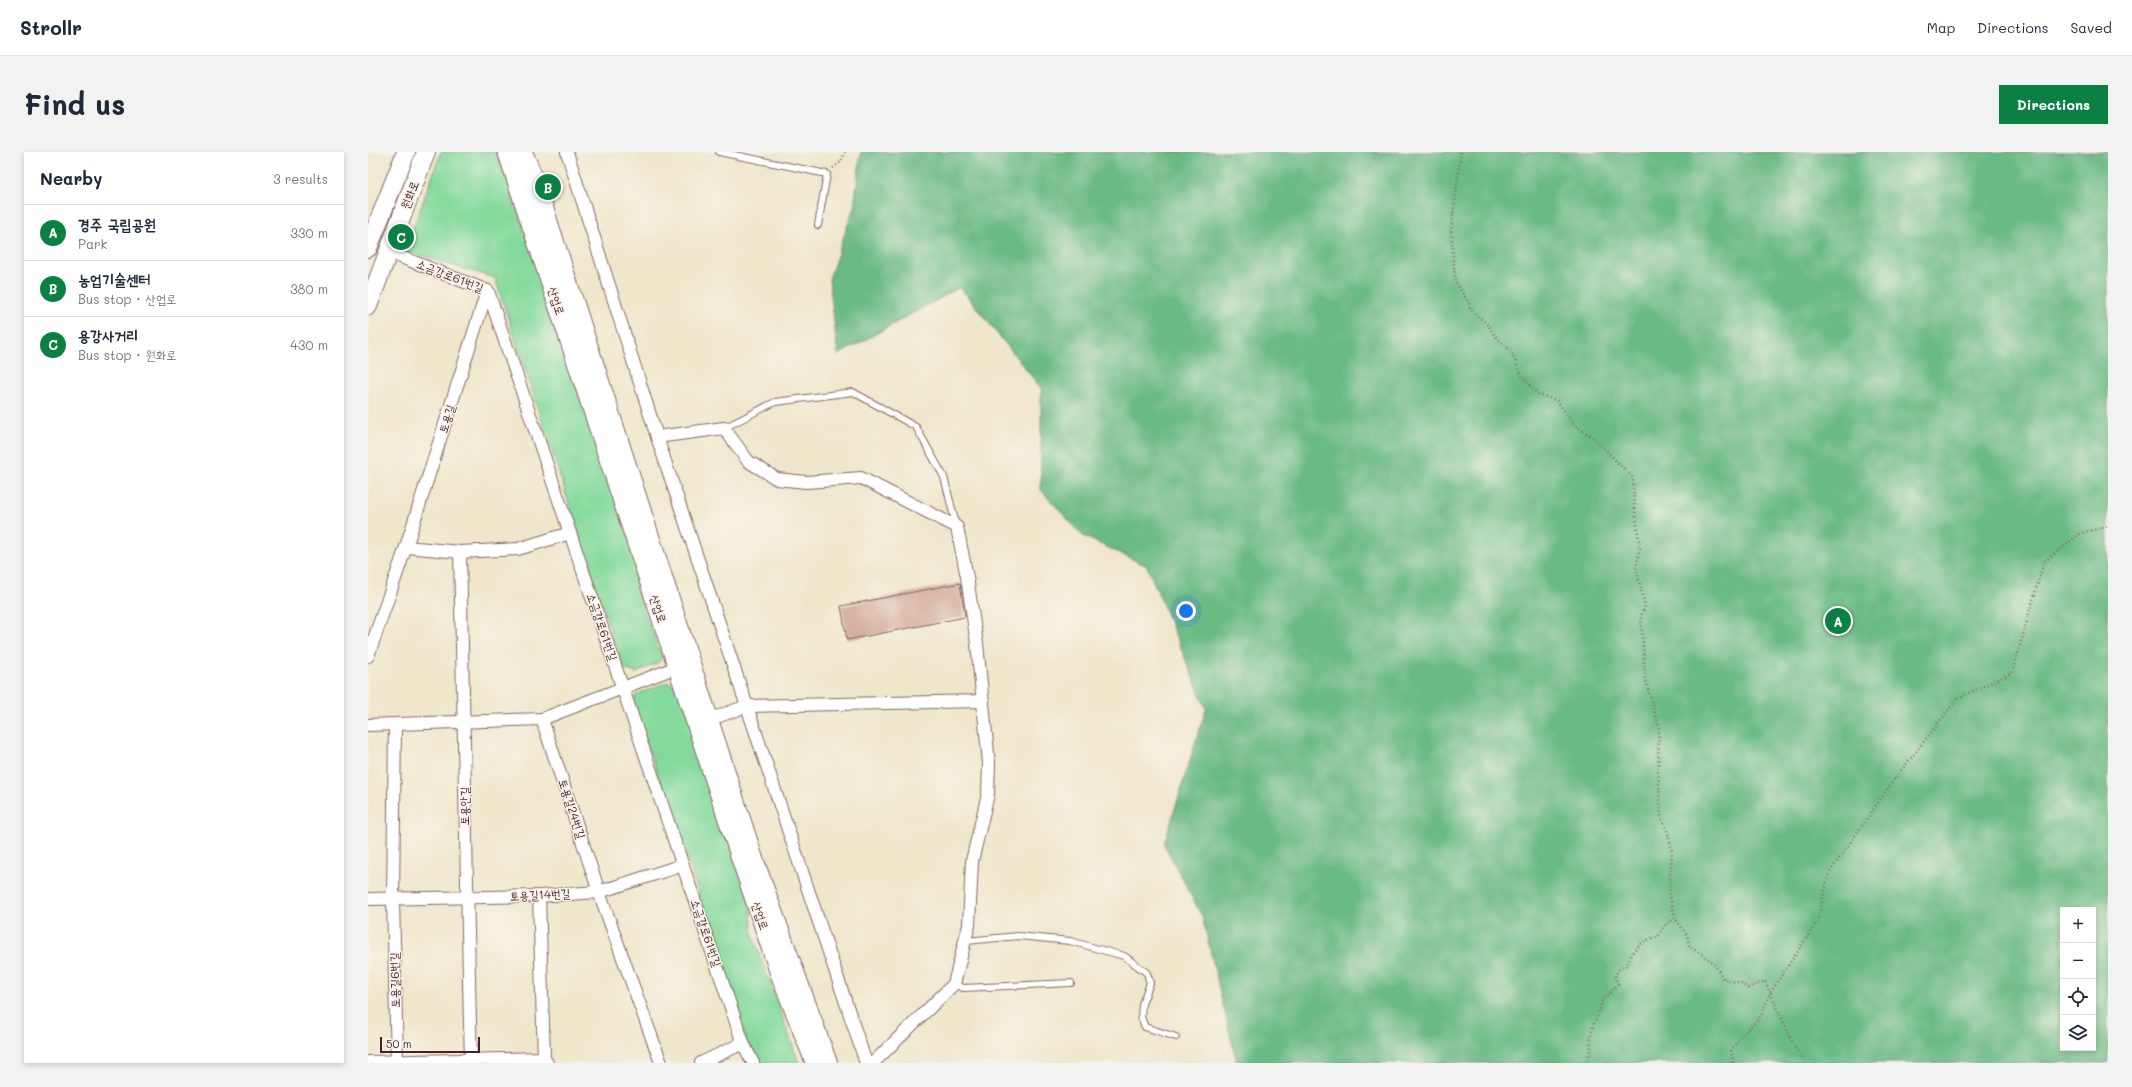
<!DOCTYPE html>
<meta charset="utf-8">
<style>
:root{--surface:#fff;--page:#f2f2f3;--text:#1f2937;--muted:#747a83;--line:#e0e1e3;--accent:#0b8043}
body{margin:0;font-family:Mali,"Poor Story",sans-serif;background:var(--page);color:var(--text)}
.controls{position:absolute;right:12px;bottom:12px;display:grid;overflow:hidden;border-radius:0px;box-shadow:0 2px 6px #0003}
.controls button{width:36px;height:36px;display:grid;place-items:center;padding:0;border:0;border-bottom:1px solid var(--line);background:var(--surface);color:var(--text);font:20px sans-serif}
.scale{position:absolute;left:12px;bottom:10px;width:100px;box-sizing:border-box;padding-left:4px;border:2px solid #4a1f2b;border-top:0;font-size:11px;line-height:14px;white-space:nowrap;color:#4a1f2b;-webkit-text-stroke:3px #f7f3e8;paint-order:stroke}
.you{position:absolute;left:818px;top:459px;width:14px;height:14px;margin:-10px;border:3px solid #fff;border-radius:50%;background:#1a73e8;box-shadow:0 0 0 6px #1a73e833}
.badge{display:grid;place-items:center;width:26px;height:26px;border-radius:50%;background:var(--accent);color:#fff;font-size:13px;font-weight:700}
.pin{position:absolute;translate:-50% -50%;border:2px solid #fff;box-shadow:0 1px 4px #0006}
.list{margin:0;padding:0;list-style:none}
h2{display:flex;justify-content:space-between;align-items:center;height:52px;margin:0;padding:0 16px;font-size:17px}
h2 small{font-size:13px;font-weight:400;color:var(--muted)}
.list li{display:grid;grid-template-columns:26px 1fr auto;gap:12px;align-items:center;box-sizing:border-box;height:56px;padding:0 16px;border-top:1px solid var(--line)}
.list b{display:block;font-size:15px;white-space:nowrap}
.list p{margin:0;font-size:13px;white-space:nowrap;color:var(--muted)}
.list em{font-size:13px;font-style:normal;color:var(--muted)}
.icon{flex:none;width:22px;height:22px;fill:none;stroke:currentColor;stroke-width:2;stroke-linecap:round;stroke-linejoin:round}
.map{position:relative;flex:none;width:1740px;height:911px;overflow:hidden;border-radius:0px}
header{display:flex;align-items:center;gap:24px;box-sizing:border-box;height:56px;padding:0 20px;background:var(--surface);border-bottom:1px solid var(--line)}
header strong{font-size:19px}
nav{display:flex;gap:22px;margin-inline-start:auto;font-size:14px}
.intro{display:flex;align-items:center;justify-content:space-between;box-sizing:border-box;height:96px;padding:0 24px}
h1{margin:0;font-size:28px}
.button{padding:10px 18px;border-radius:0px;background:var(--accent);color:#fff;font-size:14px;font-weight:700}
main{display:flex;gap:24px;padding:0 24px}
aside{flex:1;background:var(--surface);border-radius:0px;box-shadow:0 2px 6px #0003}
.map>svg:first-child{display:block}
.green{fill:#84da9d;stroke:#677c64}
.forest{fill:#6bba84;stroke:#5a6c58;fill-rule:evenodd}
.building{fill:#cc9f8c}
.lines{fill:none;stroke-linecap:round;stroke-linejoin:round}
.lane-casing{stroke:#846563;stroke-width:8}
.street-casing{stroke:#846563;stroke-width:14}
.secondary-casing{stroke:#846563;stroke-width:20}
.path{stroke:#846563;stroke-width:2.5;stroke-dasharray:1 3;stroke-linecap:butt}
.lane{stroke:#fff;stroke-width:6}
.street{stroke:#fff;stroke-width:12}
.secondary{stroke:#fff;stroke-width:18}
.labels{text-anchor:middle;stroke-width:3;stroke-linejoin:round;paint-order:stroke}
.street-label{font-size:12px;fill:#4a1f2b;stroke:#f7f3e8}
</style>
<header>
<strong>Strollr</strong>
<nav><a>Map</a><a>Directions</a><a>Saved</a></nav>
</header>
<div class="intro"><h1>Find us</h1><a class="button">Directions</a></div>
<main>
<aside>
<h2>Nearby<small>3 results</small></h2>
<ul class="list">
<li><span class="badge">A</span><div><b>경주 국립공원</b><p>Park</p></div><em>330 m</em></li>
<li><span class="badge">B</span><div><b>농업기술센터</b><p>Bus stop · 산업로</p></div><em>380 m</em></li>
<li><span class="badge">C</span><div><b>용강사거리</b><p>Bus stop · 원화로</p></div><em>430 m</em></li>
</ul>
</aside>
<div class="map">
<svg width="1740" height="911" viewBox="0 0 1740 911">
<rect width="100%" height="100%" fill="#f7f3e8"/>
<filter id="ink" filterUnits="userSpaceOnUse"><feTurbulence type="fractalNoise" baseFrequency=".025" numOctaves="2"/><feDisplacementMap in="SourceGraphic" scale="8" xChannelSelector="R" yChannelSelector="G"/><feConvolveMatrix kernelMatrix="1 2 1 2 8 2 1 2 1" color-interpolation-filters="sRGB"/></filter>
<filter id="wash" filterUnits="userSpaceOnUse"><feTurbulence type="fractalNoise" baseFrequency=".012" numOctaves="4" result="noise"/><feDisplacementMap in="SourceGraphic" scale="16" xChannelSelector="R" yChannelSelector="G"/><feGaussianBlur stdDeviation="0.9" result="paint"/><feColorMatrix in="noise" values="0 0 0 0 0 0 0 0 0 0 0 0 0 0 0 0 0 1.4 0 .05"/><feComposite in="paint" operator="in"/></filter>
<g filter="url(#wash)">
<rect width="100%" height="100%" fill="#efe6cb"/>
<g class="green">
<polygon points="73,0 129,0 130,2 274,424 268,439 294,505 291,510 268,521 255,516 127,126 40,100 39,93"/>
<polygon points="300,530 312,536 382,747 385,784 431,911 389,911 379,890 309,675 264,551 269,542"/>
</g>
<path class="forest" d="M493 0H1740V911H869L834 764 796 692 838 557 779 414 715 384 673 338V236L592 135 470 203 461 127 486 55ZM1695 758H1725V896H1695Z"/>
<g id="blocks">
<polygon class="building" points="592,431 597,465 479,488 473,454"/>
</g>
</g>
<g filter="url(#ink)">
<use href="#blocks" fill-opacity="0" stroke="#846563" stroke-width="1"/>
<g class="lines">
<defs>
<g id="lane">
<polyline points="351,0 459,22 450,73"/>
<polyline points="356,276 407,250 485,240 548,275 576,325 588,373"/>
<polyline points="598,789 650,784 702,789 756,804 779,821 782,831 774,852 773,865 777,875 808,885"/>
<polyline points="586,832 595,836 703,831"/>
</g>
<g id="street">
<polyline points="199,0 289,285 498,911"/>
<polyline points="20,100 120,139 375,891 385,911"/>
<polyline points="289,285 356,276 380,309 409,327 438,330 493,326 589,375 599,425 609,492 621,611 620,642 604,709 601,773 586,832 505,911"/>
<polyline points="38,395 92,400 150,397 202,381"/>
<path d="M92 400C97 570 98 739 103 908"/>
<polyline points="0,504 38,395 119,139"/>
<polyline points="174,567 231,740 293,911"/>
<polyline points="340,568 379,554 615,549"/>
<polyline points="0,573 174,567 309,515"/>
<polyline points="27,573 25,747 29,910"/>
<polyline points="171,744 176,906"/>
<polyline points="0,747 171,744 231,740 315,713"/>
<polyline points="0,910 176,906 179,911"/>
<polyline points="333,911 375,891"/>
</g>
<g id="secondary">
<polyline points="139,0 375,714 412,823 447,911"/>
<polyline points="155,0 168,31 386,707 460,911"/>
<polyline points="0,96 38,0"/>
<polyline points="0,154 58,0"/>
</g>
</defs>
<use href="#lane" class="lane-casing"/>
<use href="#street" class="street-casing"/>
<use href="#secondary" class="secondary-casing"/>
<g class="path">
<path d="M1093 0 1083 79 1087 129 1101 151 1103 158 1121 174 1127 184 1143 199 1153 223 1170 242 1189 249 1207 274 1225 285 1265 326 1266 350 1272 396 1268 416 1277 454 1273 464 1277 527 1291 575 1290 617 1293 665 1299 678 1304 699 1301 739 1307 766 1319 783 1321 794C1338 806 1346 807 1355 827L1373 831 1380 836 1397 829 1428 898 1439 911"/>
<polyline points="465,16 473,10 477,0"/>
<path d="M1218 911C1225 896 1221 891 1224 877 1226 868 1233 861 1233 850L1250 832 1247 823C1251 817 1253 815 1260 813 1260 801 1277 785 1290 785L1296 774 1307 766"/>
<polyline points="1365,911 1363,899 1373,884 1393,864 1402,841 1449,770 1461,721 1528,625 1590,546 1644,521 1676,410 1713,381 1740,374"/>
</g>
<use href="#lane" class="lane"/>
<use href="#street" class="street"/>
<use href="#secondary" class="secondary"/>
</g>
</g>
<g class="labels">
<g class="street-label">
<text transform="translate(42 43) rotate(-69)" y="4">원화로</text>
<text transform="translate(82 124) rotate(21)" y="4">소금강로61번길</text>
<text transform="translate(188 149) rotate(72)" y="4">산업로</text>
<text transform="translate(79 267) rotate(-73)" y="4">토용길</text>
<text transform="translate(290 457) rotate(72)" y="4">산업로</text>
<text transform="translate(234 475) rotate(71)" y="4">소금강로61번길</text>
<text transform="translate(97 654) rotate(-90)" y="4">토용안길</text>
<text transform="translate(204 657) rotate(72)" y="4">토용길24번길</text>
<text transform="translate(172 743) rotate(-3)" y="4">토용길14번길</text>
<text transform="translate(392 764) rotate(71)" y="4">산업로</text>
<text transform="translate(338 781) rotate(71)" y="4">소금강로61번길</text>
<text transform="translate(27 828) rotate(-91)" y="4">토용길6번길</text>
</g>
</g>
</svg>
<div class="controls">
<button>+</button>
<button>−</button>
<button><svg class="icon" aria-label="locate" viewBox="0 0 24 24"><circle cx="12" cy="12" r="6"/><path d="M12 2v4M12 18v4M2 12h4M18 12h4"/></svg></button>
<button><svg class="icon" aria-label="layers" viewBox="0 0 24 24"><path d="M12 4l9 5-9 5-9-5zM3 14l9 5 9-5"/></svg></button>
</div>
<div class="scale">50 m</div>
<div class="you"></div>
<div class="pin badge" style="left:1470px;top:469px">A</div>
<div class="pin badge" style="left:180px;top:35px">B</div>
<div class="pin badge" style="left:33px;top:85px">C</div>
</div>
</main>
